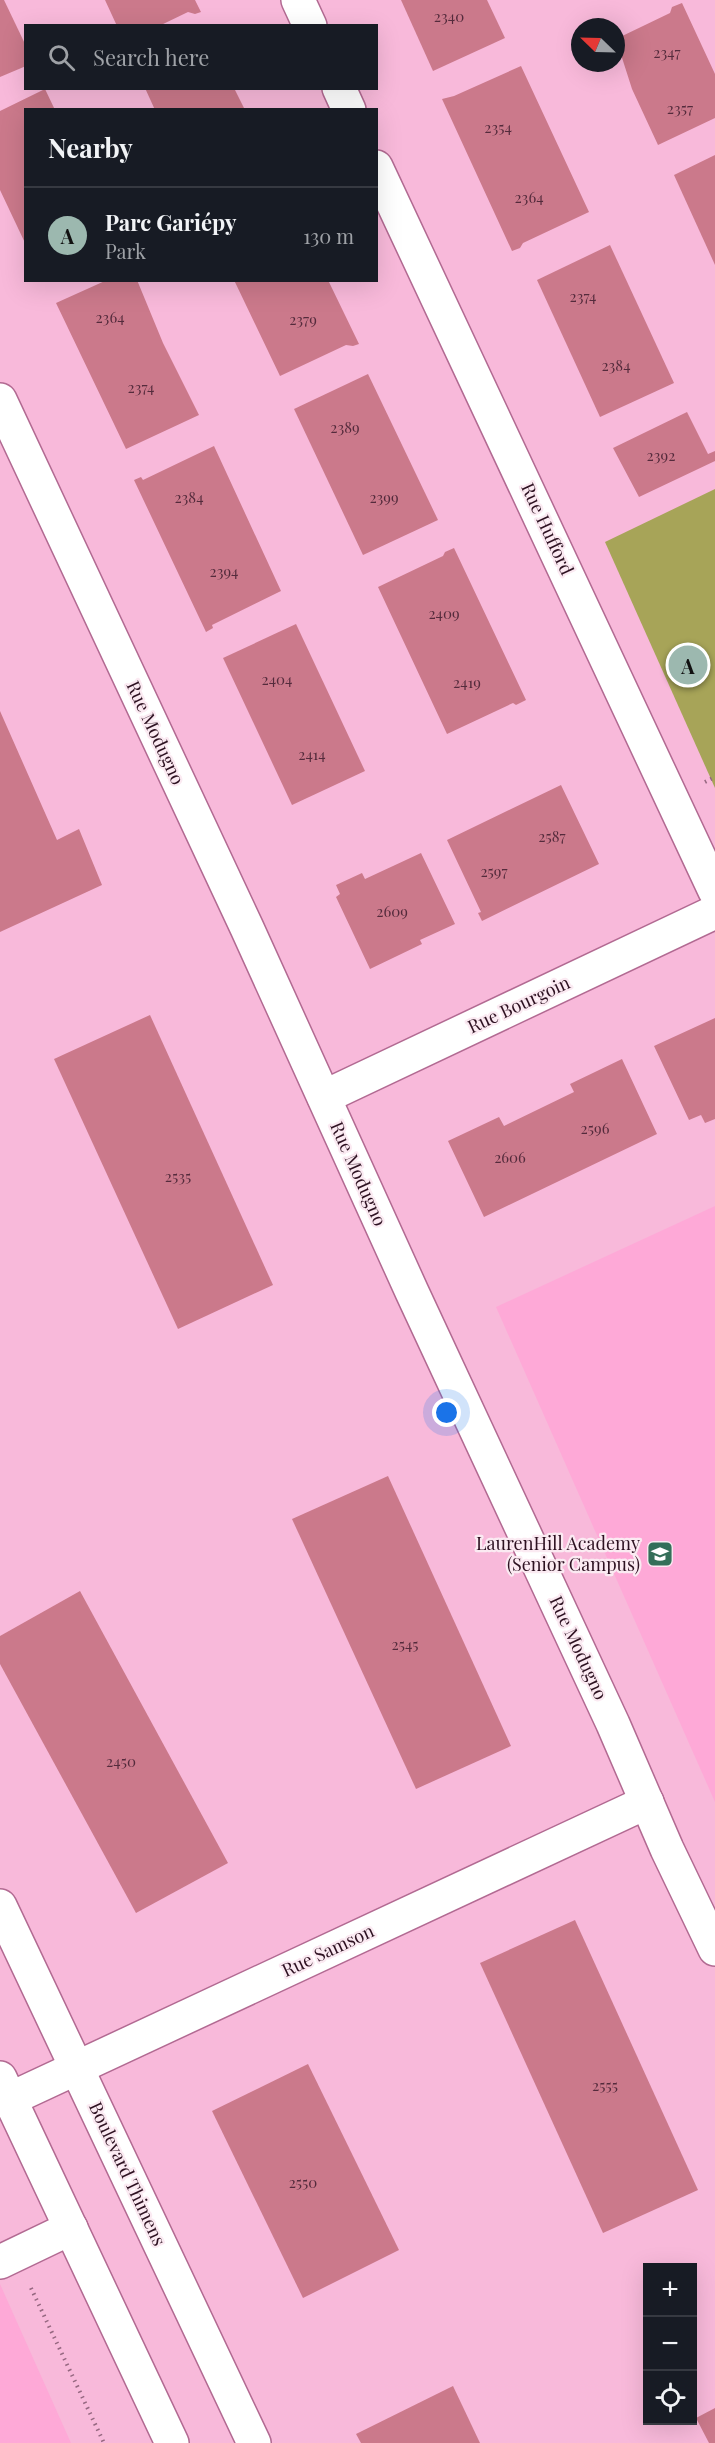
<!DOCTYPE html>
<meta charset="utf-8">
<style>
:root{--surface:#171b24;--page:#20242c;--text:#f1f3f6;--muted:#9ea1a6;--line:#363941;--accent:#9cb8af}
body{margin:0;font-family:"Playfair Display",serif;background:var(--page);color:var(--text)}
.controls{position:absolute;right:18px;bottom:18px;display:grid;overflow:hidden;border-radius:0px;box-shadow:0 6px 24px #0002}
.controls button{width:54px;height:54px;display:grid;place-items:center;padding:0;border:0;border-bottom:2px solid var(--line);background:var(--surface);color:var(--text);font:30px sans-serif}
.compass{position:absolute;left:571px;top:18px;width:54px;height:54px;border-radius:50%;background:var(--surface);box-shadow:0 6px 24px #0002;rotate:293deg}
.you{position:absolute;left:447px;top:1413px;width:21px;height:21px;margin:-15px;border:4px solid #fff;border-radius:50%;background:#1a73e8;box-shadow:0 0 0 9px #1a73e833}
.badge{display:grid;place-items:center;width:39px;height:39px;border-radius:50%;background:var(--accent);color:#111;font-size:20px;font-weight:700}
.pin{position:absolute;translate:-50% -50%;border:3px solid #fff;box-shadow:0 2px 6px #0006}
.list{margin:0;padding:0;list-style:none}
h2{display:flex;justify-content:space-between;align-items:center;height:78px;margin:0;padding:0 24px;font-size:26px}
h2 small{font-size:20px;font-weight:400;color:var(--muted)}
.list li{display:grid;grid-template-columns:39px 1fr auto;gap:18px;align-items:center;box-sizing:border-box;height:96px;padding:0 24px;border-top:2px solid var(--line)}
.list b{display:block;font-size:22px;white-space:nowrap}
.list p{margin:0;font-size:20px;white-space:nowrap;color:var(--muted)}
.list em{font-size:20px;font-style:normal;color:var(--muted)}
.icon{flex:none;width:33px;height:33px;fill:none;stroke:currentColor;stroke-width:2;stroke-linecap:round;stroke-linejoin:round}
.map{position:relative;flex:none;width:715px;height:2443px;overflow:hidden}
.search{position:absolute;background:var(--surface);box-shadow:0 6px 24px #0002;left:24px;top:24px;width:354px;height:66px;display:flex;align-items:center;gap:15px;box-sizing:border-box;padding:0 21px;border-radius:0px;color:var(--muted);font-size:22px}
.panel{position:absolute;background:var(--surface);box-shadow:0 6px 24px #0002;left:24px;top:108px;width:354px;height:174px;border-radius:0px}
.map>svg:first-child{display:block}
.built{fill:#fea9d7}
.green{fill:#a7a458}
.building{fill:#cb798b}
.lines{fill:none;stroke-linecap:round;stroke-linejoin:round}
.minor-casing{stroke:#b26a92;stroke-width:36}
.path{stroke:#966881;stroke-width:4;stroke-dasharray:1.5 4.5;stroke-linecap:butt}
.minor{stroke:#fff;stroke-width:33}
.labels{text-anchor:middle;stroke-width:4.5;stroke-linejoin:round;paint-order:stroke}
.number-label{font-size:15px;fill:#542b3c}
.street-label{font-size:18px;fill:#2d1121;stroke:#fbeaf2}
.poi-label{font-size:18px;fill:#2d1121;stroke:#fbeaf2;text-anchor:end}
</style>
<div class="map">
<svg width="715" height="2443" viewBox="0 0 715 2443">
<rect width="100%" height="100%" fill="#f8b9da"/>
<g class="built">
<polygon points="715,1206 715,1802 496,1307"/>
<polygon points="0,2284 71,2443 0,2443"/>
</g>
<polygon class="green" points="715,489 715,788 605,542"/>
<g class="building">
<polygon points="0,0 4,0 26,46 26,66 0,77"/>
<polygon points="105,0 195,0 201,12 195,14 188,12 159,26 117,26"/>
<polygon points="401,0 487,0 505,38 433,71"/>
<polygon points="682,3 715,74 715,118 658,145 632,89 616,39 670,13 672,7"/>
<polygon points="521,66 589,212 523,243 520,248 512,251 442,99 454,96"/>
<polygon points="145,88 234,88 245,110 155,110"/>
<polygon points="45,89 55,110 26,110 26,245 0,190 0,111"/>
<polygon points="715,155 715,265 674,175"/>
<polygon points="610,245 674,383 600,417 537,280"/>
<polygon points="107,280 137,280 163,343 199,415 126,449 56,303"/>
<polygon points="234,280 328,280 359,344 353,346 346,345 280,376"/>
<polygon points="368,374 438,520 363,555 294,409"/>
<polygon points="687,412 708,454 715,451 715,461 639,497 613,448"/>
<polygon points="214,446 281,591 212,625 213,628 206,632 134,480 141,477 143,480"/>
<polygon points="454,548 526,700 516,705 513,703 447,734 378,587 443,556 445,552"/>
<polygon points="296,624 365,771 292,805 223,658"/>
<polygon points="0,711 57,840 79,829 102,885 0,932"/>
<polygon points="561,785 599,864 482,921 478,913 481,912 447,840"/>
<polygon points="421,853 455,924 420,940 422,944 370,969 336,897 340,894 336,885 362,873 365,879"/>
<polygon points="150,1015 273,1285 178,1329 54,1059"/>
<polygon points="715,1018 715,1119 705,1123 701,1115 689,1120 654,1046"/>
<polygon points="622,1059 657,1134 484,1217 448,1141 499,1117 504,1126 574,1092 570,1084"/>
<polygon points="388,1476 511,1746 416,1789 292,1519"/>
<polygon points="80,1591 228,1863 136,1913 0,1664 0,1636"/>
<polygon points="575,1920 698,2190 603,2233 480,1963"/>
<polygon points="308,2064 399,2250 303,2298 212,2111"/>
<polygon points="453,2386 480,2443 361,2443 356,2434"/>
<polygon points="715,2408 715,2443 709,2443 696,2418"/>
</g>
<g class="lines">
<defs>
<g id="minor">
<polyline points="298,0 310,26"/>
<polyline points="339,88 349,110"/>
<polyline points="376,167 715,891"/>
<polyline points="0,400 247,928 412,1292 613,1724 667,1849 715,1949"/>
<polyline points="324,1097 715,912"/>
<polyline points="0,1906 254,2443"/>
<polyline points="0,2078 172,2443"/>
<polyline points="10,2099 647,1802"/>
<polyline points="0,2262 71,2228"/>
</g>
</defs>
<use href="#minor" class="minor-casing"/>
<g class="path">
<polyline points="705,782 715,777"/>
<polyline points="31,2288 104,2443"/>
</g>
<use href="#minor" class="minor"/>
</g>
<defs>
<symbol id="school-square" viewBox="-11 -11 22 22"><rect x="-9" y="-9" width="18" height="18" rx="4" fill="#346f59" stroke="#fbeaf2"/><path d="M0-5L7-2L0 1L-7-2ZM-4 1L0 2.5L4 1V4Q0 6-4 4Z" fill="#fff"/></symbol>
</defs>
<g fill-rule="evenodd">
<use href="#school-square" x="645" y="1539" width="30" height="30"/>
</g>
<g class="labels">
<g class="number-label">
<text x="449" y="22">2340</text>
<text x="667" y="58">2347</text>
<text x="680" y="114">2357</text>
<text x="498" y="133">2354</text>
<text x="529" y="203">2364</text>
<text x="583" y="302">2374</text>
<text x="110" y="323">2364</text>
<text x="303" y="325">2379</text>
<text x="616" y="371">2384</text>
<text x="141" y="393">2374</text>
<text x="345" y="433">2389</text>
<text x="661" y="461">2392</text>
<text x="189" y="503">2384</text>
<text x="384" y="503">2399</text>
<text x="224" y="577">2394</text>
<text x="444" y="619">2409</text>
<text x="277" y="685">2404</text>
<text x="467" y="688">2419</text>
<text x="312" y="760">2414</text>
<text x="552" y="842">2587</text>
<text x="494" y="877">2597</text>
<text x="392" y="917">2609</text>
<text x="595" y="1134">2596</text>
<text x="510" y="1163">2606</text>
<text x="178" y="1182">2535</text>
<text x="405" y="1650">2545</text>
<text x="121" y="1767">2450</text>
<text x="605" y="2091">2555</text>
<text x="303" y="2188">2550</text>
</g>
<g class="street-label">
<text transform="translate(547 529) rotate(65)" y="6">Rue Hufford</text>
<text transform="translate(155 733) rotate(65)" y="6">Rue Modugno</text>
<text transform="translate(519 1005) rotate(-25)" y="6">Rue Bourgoin</text>
<text transform="translate(358 1174) rotate(66)" y="6">Rue Modugno</text>
<text transform="translate(578 1648) rotate(65)" y="6">Rue Modugno</text>
<text transform="translate(328 1951) rotate(-25)" y="6">Rue Samson</text>
<text transform="translate(127 2174) rotate(65)" y="6">Boulevard Thimens</text>
</g>
<g class="poi-label">
<text x="640" y="1550">LaurenHill Academy<tspan x="640" dy="21">(Senior Campus)</tspan></text>
</g>
</g>
</svg>
<div class="controls">
<button>+</button>
<button>−</button>
<button><svg class="icon" aria-label="locate" viewBox="0 0 24 24"><circle cx="12" cy="12" r="6"/><path d="M12 2v4M12 18v4M2 12h4M18 12h4"/></svg></button>
</div>
<svg class="compass" viewBox="-18 -18 36 36"><path d="M0-13l5 13h-10z" fill="#e53935"/><path d="M0 13l5-13h-10z" fill="#9ea1a6"/></svg>
<div class="you"></div>
<div class="pin badge" style="left:688px;top:665px">A</div>
<div class="search"><svg class="icon" aria-label="search" viewBox="0 0 24 24"><circle cx="10" cy="10" r="6"/><path d="M15 15l6 6"/></svg>Search here</div>
<section class="panel">
<h2>Nearby<small></small></h2>
<ul class="list">
<li><span class="badge">A</span><div><b>Parc Gariépy</b><p>Park</p></div><em>130 m</em></li>
</ul>
</section>
</div>
